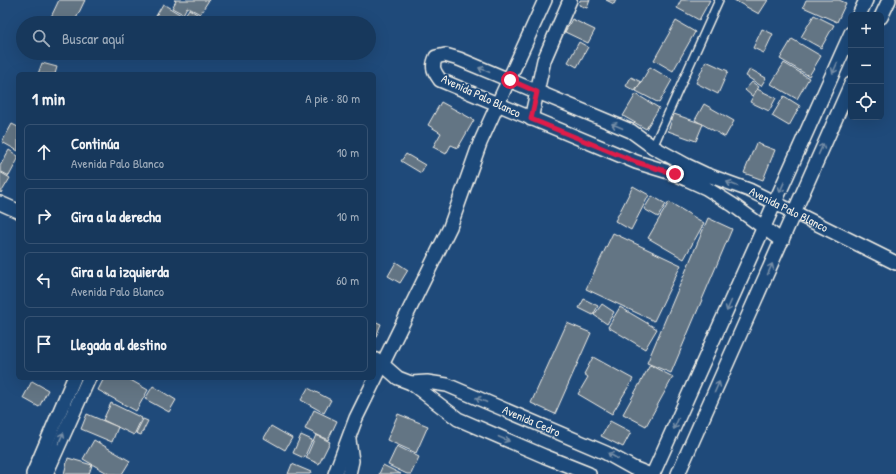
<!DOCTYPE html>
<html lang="es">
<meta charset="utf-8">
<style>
:root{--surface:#17385c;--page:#203f62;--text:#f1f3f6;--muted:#9eacbb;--line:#365272}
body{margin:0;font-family:"Patrick Hand",sans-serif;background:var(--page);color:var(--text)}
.controls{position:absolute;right:12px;top:12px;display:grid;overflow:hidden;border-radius:6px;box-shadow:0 4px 16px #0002}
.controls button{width:36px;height:36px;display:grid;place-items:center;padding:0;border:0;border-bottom:1px solid var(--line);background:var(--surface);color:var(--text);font:20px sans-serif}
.stop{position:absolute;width:12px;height:12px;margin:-9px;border:3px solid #e11d48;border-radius:50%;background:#fff}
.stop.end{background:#e11d48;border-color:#fff;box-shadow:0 1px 4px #0008}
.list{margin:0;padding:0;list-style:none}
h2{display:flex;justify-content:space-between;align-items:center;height:52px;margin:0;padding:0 16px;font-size:17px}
h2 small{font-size:13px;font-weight:400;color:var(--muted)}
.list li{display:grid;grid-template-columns:26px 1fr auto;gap:12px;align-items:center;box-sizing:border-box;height:56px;margin:0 8px 8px;padding:0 8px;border:1px solid var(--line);border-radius:6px}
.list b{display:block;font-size:15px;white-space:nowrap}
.list p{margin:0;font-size:13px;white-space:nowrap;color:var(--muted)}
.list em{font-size:13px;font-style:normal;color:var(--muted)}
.icon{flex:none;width:22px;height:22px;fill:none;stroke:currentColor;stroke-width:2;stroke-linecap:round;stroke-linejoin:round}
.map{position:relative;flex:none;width:896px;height:474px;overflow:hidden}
.search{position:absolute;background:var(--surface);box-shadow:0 4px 16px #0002;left:16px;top:16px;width:360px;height:44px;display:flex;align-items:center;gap:10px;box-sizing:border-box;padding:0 14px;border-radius:22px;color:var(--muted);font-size:15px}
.panel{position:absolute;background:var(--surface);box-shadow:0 4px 16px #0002;left:16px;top:72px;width:360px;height:308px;border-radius:6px}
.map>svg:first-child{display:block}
.building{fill:#647484;stroke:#f4f1e8}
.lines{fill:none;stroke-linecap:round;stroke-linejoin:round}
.service-casing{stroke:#f4f1e8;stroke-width:10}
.minor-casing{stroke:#f4f1e8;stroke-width:16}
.service{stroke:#1f4a7a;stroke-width:7}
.minor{stroke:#1f4a7a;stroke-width:13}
.oneway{stroke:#748da6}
.route{stroke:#e11d48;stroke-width:5}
.labels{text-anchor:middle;stroke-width:3.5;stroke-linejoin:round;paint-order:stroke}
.street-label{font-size:12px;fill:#f4f1e8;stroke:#1f4a7a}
</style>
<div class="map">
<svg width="896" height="474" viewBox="0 0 896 474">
<rect width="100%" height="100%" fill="#1f4a7a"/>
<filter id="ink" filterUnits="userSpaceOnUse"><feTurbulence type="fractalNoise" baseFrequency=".025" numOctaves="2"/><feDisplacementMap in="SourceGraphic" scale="8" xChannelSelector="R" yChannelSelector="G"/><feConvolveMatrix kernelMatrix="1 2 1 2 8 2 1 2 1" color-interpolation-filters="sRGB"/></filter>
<g filter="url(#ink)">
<g class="building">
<polygon points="59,0 85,0 74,23 59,23 50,19"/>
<polygon points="174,0 209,0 200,14 187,7 183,14 172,8 176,1"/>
<polygon points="580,0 590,0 587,8 579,5"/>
<polygon points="606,0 616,0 614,4"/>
<polygon points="681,0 710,0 699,20 677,8"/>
<polygon points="734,0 768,0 759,14"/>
<polygon points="806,0 839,0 846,3 837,22 803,7"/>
<polygon points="163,4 186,18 183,23 152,23"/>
<polygon points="189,9 203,18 199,23 197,23 185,15"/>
<polygon points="814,15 834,25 821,48 801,37"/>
<polygon points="572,19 595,30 588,43 565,32"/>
<polygon points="676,21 695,32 673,71 654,60"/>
<polygon points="762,29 773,34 764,53 753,48"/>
<polygon points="792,39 821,56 809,76 780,59"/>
<polygon points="579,42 588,47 577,67 568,62"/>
<polygon points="706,61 728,71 718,94 696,83"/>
<polygon points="42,63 57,67 55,74 38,74"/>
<polygon points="784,63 809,78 797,99 771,84"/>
<polygon points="650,67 672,80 659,103 636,91"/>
<polygon points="750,69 766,78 761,86 746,76"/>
<polygon points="631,77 641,82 635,91 626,86"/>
<polygon points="752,82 759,87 752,96 745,90"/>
<polygon points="757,89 776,98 769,111 750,102"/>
<polygon points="636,94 659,108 646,129 623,116"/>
<polygon points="784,96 800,106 789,126 772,116"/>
<polygon points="441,102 474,120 458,148 451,145 446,154 433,147 441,133 428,125"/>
<polygon points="704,104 734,121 725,137 695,120"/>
<polygon points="674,114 703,124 696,141 668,131"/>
<polygon points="12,124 18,127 18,151 2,142"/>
<polygon points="756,143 775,150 763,180 744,173"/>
<polygon points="9,150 18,156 18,159 9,176 0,171 0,166"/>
<polygon points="406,154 425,165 421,173 401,161"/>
<polygon points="0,172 10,178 1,193 0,192"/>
<polygon points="633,186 649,195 631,230 615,221"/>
<polygon points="652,196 666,204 658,217 644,209"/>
<polygon points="669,202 704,223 684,259 648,238"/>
<polygon points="708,218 732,229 671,373 647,363"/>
<polygon points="613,233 681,265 654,321 586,289"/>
<polygon points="396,262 408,270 400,283 388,276"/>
<polygon points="584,299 598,306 593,315 579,308"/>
<polygon points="602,304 614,312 607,324 594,315"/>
<polygon points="620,307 657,329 645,349 608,327"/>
<polygon points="374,321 381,324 375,339 374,338"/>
<polygon points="567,323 591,333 555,414 531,403"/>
<polygon points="593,357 633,379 612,414 578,394 588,377 584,374"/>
<polygon points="650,365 673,377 646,426 623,414"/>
<polygon points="104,378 127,378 148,390 136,411 98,390"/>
<polygon points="32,381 48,390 39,407 23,398"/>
<polygon points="153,386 176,400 169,412 145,399"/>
<polygon points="308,388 331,400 324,413 301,400"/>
<polygon points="111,403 142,418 134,435 103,420"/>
<polygon points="314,410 337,421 328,440 305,429"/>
<polygon points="87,414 118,427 112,442 81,429"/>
<polygon points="398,414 428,426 416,453 387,440"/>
<polygon points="143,419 148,421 141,435 136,433"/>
<polygon points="610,421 631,432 623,447 601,436"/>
<polygon points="271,426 292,438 285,450 264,438"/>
<polygon points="301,435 312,440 304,458 293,453"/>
<polygon points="316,435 330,442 319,464 306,458"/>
<polygon points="94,440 130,461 122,474 109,474 83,459"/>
<polygon points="397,446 419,457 411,474 407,474 388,465"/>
<polygon points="68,458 92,465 89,474 64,474"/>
<polygon points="292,464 311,472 310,474 288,474"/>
<polygon points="383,465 401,474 379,474"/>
</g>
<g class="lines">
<defs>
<polyline id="service" points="653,147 719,0"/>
<g id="minor">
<polyline points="859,15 866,0"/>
<polyline points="881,17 889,0"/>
<polyline points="531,119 544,60 570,0"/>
<polyline points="0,203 18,211"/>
<path id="s1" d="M782 241 733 205 706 188 675 174 636 162 440 80C434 71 431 68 436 57L445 55 459 59 631 131 653 147 686 165 705 174 749 190 896 263"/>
<polyline points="374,359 382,364 398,378 411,383 458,419 544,456 589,474"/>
<path id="s2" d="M411 383 427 382 447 385 606 453 633 468 648 474"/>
<polyline points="349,440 352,461 349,474"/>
<polyline points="33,474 74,378"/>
<polyline points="46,474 89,378"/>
<polyline points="335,474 356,418 450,227 480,143 545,0"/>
<polyline points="653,474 851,33"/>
<polyline points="678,474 851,84"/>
</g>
</defs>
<use href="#service" class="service-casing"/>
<use href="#minor" class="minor-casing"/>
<use href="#service" class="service"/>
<use href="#minor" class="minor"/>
</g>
<defs><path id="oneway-shaft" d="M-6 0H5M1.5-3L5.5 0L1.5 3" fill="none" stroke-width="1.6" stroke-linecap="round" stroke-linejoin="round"/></defs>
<g class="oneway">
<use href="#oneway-shaft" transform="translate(835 68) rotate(114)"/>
<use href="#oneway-shaft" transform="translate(484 70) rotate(-157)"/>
<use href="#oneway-shaft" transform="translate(617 126) rotate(-157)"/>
<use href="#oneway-shaft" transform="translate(821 149) rotate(-66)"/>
<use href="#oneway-shaft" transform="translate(732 184) rotate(-159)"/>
<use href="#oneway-shaft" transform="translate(782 187) rotate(114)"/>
<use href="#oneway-shaft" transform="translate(770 269) rotate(-66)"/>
<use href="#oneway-shaft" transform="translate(729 306) rotate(114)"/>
<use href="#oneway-shaft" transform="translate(717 387) rotate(-66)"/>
<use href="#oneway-shaft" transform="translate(481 400) rotate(-157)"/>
<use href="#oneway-shaft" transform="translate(676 424) rotate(114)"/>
<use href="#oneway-shaft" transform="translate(61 438) rotate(-66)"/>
<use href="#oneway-shaft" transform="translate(504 439) rotate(23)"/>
<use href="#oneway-shaft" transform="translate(613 456) rotate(-150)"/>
</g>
</g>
<g class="lines" filter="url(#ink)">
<polyline class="route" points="510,80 537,92 531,119 636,162 675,174"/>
</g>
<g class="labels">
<g class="street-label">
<text transform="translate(481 96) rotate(25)" y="4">Avenida Palo Blanco</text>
<text dy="4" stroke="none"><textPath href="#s1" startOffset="792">Avenida Palo Blanco</textPath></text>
<text dy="4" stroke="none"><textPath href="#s2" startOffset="128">Avenida Cedro</textPath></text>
</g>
</g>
</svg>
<div class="controls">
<button>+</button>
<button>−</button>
<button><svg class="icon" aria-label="locate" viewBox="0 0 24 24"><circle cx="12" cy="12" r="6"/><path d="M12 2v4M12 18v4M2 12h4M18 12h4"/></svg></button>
</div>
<div class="stop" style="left:510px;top:80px"></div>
<div class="stop end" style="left:675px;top:174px"></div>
<div class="search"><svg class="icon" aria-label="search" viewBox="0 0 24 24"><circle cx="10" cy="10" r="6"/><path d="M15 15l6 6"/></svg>Buscar aquí</div>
<section class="panel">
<h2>1 min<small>A pie · 80 m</small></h2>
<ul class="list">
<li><svg class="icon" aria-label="ahead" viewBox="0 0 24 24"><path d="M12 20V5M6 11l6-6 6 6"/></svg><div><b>Continúa</b><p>Avenida Palo Blanco</p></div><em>10 m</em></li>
<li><svg class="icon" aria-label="right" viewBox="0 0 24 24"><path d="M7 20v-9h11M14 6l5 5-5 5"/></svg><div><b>Gira a la derecha</b></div><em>10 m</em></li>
<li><svg class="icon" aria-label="left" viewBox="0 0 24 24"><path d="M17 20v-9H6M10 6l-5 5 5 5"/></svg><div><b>Gira a la izquierda</b><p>Avenida Palo Blanco</p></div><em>60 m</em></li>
<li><svg class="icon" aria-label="arrive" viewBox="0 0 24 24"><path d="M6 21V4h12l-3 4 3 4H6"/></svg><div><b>Llegada al destino</b></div></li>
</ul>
</section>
</div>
